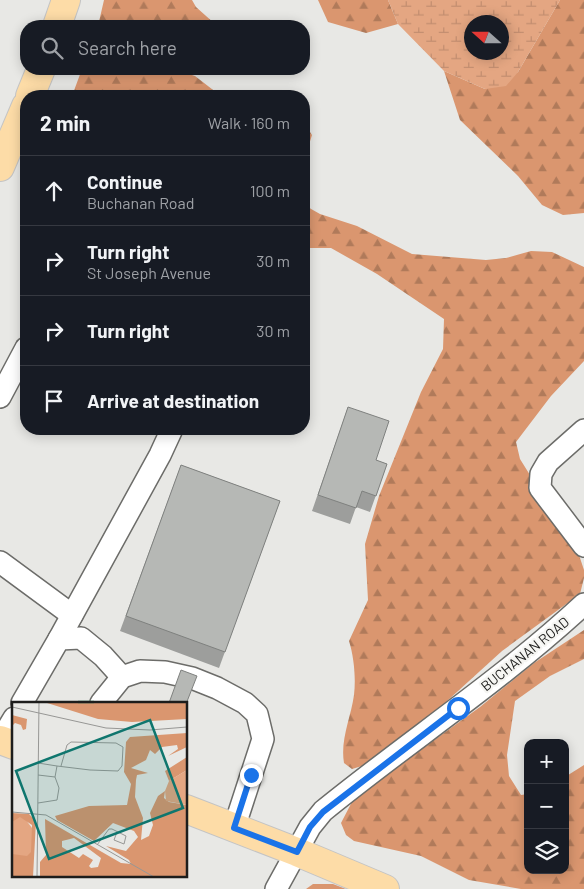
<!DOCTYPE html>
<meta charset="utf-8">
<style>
:root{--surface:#171b24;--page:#20242c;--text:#f1f3f6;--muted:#9ea1a6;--line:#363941}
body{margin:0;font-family:Barlow,sans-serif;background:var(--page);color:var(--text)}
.controls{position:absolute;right:15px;bottom:15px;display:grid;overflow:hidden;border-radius:10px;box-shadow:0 2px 12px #0003}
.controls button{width:45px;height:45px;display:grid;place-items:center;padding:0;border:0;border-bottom:1px solid var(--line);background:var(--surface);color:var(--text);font:25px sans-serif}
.compass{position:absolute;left:464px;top:15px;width:45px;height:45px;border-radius:50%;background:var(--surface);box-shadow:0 2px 12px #0003;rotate:291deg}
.stop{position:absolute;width:15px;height:15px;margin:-11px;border:4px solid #1a73e8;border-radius:50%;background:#fff}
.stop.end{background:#1a73e8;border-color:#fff;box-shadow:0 1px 5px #0008}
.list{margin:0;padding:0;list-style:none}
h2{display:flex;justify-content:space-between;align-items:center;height:65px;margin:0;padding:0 20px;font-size:21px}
h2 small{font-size:16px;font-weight:400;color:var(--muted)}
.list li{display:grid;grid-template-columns:32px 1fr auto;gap:15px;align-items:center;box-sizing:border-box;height:70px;padding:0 20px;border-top:1px solid var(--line)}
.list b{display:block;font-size:19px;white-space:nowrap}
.list p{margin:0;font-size:16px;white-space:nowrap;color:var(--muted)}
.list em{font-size:16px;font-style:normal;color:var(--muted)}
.icon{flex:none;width:28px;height:28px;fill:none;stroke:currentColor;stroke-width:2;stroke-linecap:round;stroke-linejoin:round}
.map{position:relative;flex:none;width:584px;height:889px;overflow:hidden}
.search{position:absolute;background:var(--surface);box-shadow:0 2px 12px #0003;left:20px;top:20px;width:290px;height:55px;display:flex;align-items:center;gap:12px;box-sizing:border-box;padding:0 18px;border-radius:20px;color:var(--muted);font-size:19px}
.panel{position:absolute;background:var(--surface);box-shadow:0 2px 12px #0003;left:20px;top:90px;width:290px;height:345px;border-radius:20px}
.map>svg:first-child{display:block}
.forest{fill:url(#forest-firs)}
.wetland{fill:url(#wetland-marsh);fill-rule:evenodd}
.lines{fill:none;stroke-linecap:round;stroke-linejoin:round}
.minor-casing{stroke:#6c6c69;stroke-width:24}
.major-casing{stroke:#c4c4c4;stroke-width:30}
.minor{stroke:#fff;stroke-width:21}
.major{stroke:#fddca7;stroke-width:28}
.wall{fill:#9d9e9c}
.building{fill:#b6b8b5;stroke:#7f817f}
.route{stroke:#1a73e8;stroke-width:6}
.labels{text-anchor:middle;stroke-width:4.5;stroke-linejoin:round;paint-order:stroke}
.street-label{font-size:14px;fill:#1d1d1c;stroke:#f5f5f2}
.inset-river{fill:none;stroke:#56a27a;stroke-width:2.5}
.inset-road{fill:none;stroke:#979795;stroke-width:1}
.view{fill:#0f766e;fill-opacity:0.15;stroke:#0f766e;stroke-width:2.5}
.inset-edge{fill:none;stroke:#1d1d1c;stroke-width:2.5}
</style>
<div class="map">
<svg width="584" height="889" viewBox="0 0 584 889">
<defs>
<pattern id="forest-firs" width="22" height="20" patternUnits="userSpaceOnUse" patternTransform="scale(1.25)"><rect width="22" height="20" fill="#da966f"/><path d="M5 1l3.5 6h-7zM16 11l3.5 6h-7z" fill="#b07a5a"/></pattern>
<pattern id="wetland-marsh" width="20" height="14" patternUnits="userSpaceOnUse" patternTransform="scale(1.25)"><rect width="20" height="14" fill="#e4a682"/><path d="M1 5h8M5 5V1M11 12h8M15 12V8" fill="none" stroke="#c38e70"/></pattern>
</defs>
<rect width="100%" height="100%" fill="#e8e8e5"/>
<g class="forest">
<polygon points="104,0 192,0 196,7 215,24 214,26 98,26"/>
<polygon points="318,0 388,0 398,24 366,33 328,22"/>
<polygon points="560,0 584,0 584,213 563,215 542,205 518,176 460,120 444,71 485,89 518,72"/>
<polygon points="82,69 179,69 180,71 195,76 217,93 219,96 72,96"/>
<polygon points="306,126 312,135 304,161 304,128"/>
<path d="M304 205 320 214 357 226 412 254 486 260 506 258 531 251 552 252 584 267V361L551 396 516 442 520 459 578 552 584 570V578L580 594 502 651 402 742 375 762 352 769 344 763C340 740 351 717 354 695 356 678 354 657 349 641L368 600 365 544 379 496 421 392 443 349 444 319 377 274 331 248H304Z"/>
<polygon points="584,630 584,659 550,676 515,701 507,755 509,776 521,795 528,794 528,870 565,870 565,777 584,765 584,889 521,889 469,880 421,856 354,841 346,835 341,823 354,798 480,707 534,663"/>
<polygon points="313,884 333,884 346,889 306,889"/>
</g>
<path class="wetland" d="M388 0H560L518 72 506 86 485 89 444 71 398 24ZM472 22H502V52H472Z"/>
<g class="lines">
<defs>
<g id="minor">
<polyline points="0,397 26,348"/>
<polyline points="584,430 548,462 541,474 540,488 584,546"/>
<polyline points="0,562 72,615"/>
<polyline points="59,639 160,455 172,429"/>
<polyline points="22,703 59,639 81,638 103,656 122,677"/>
<polyline points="101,703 122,677 140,671 165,672 192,678 217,688 245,703 257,714 263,739 234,828"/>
<polyline points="1,740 14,718"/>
<path d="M276 889 310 827 323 811C409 741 502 680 584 604"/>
</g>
<g id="major">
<polyline points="57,26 66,0"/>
<polyline points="30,96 41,69"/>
<polyline points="0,167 26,106"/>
<polyline points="0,740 14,745"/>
<polyline points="186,809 297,852 385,889"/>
</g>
</defs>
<use href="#minor" class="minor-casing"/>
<use href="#major" class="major-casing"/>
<use href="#minor" class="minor"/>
<use href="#major" class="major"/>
</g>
<g class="wall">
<polygon points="348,407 376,460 387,464 370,512 356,507 350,524 312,511"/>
<polygon points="181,465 280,501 219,668 120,631"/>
</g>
<g class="building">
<polygon points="348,407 389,421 376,460 387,464 376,496 362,491 356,508 318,495"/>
<polygon points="181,465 280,501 225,652 126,616"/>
<polygon points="181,670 197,676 186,704 186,703 169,703"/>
</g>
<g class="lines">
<polyline class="route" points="251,775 234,828 297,852 310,827 323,812 458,708"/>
</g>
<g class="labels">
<g class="street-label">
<text transform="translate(525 654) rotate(-39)" y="5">BUCHANAN ROAD</text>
</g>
</g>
<g transform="translate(12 702)">
<rect width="175" height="175" fill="#e8e8e5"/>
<path d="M0 113 11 114 20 126V154L0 172Z" fill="#e4a682"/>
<path d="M32 0H175V17L120 20 86 17ZM0 13 15 17 14 27 11 28 9 23 3 21 0 24ZM175 31V45L156 54 166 47 165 43 150 45 143 52 138 48 134 58 119 66 136 71 125 73 124 78 123 95 131 116 129 138 137 134 141 123 138 111 146 94 153 89 152 96 157 100 175 103V175H28V160L34 153 33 117 109 161 119 162 117 158 94 144 114 149 126 135 122 129 101 121 82 139 45 118 43 114 77 104 115 103 119 82 112 70 114 40 118 35ZM62 136 89 156 86 165 79 166 77 164 81 158 71 152 67 156 50 145V139ZM175 55V68L157 79 153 69ZM0 111 17 112 24 119 21 175H0V152L15 154 19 150 20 123 8 115 0 120Z" fill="#da966f" fill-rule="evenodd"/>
<path d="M175 68V103L154 99 153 89 157 79Z" fill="#e4a682"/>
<path class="inset-river" d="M66 0H82"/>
<path class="inset-road" d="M0 5 94 26 138 28 175 25M26 61 45 64 43 75M45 64 78 68 106 69 110 64 111 45 104 41 59 40 55 43 49 64M26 73 43 75 47 86 45 98 26 101M0 110 34 113 142 175M85 143 97 127H100L114 134 112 142 102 138 105 130M25 175 27 0"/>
<path class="view" d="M138 18 171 106 37 157 4 69Z"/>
<rect width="175" height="175" class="inset-edge"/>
</g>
</svg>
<div class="controls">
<button>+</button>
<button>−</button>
<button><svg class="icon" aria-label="layers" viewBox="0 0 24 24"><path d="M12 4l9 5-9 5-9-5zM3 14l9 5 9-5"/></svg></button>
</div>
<svg class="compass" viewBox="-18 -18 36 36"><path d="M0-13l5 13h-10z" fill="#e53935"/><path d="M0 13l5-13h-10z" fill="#9ea1a6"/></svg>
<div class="stop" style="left:458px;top:708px"></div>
<div class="stop end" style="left:251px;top:775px"></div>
<div class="search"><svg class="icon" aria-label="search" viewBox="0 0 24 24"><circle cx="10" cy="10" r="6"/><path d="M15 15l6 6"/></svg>Search here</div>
<section class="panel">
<h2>2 min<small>Walk · 160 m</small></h2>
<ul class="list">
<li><svg class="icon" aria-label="ahead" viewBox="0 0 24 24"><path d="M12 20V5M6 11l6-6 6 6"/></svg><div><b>Continue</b><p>Buchanan Road</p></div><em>100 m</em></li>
<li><svg class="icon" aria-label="right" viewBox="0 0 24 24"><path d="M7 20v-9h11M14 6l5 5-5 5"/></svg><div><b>Turn right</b><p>St Joseph Avenue</p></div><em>30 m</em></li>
<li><svg class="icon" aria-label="right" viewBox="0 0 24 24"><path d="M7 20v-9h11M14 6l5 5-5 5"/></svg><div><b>Turn right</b></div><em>30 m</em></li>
<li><svg class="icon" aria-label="arrive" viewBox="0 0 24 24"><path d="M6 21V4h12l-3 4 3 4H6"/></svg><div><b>Arrive at destination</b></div></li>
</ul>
</section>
</div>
